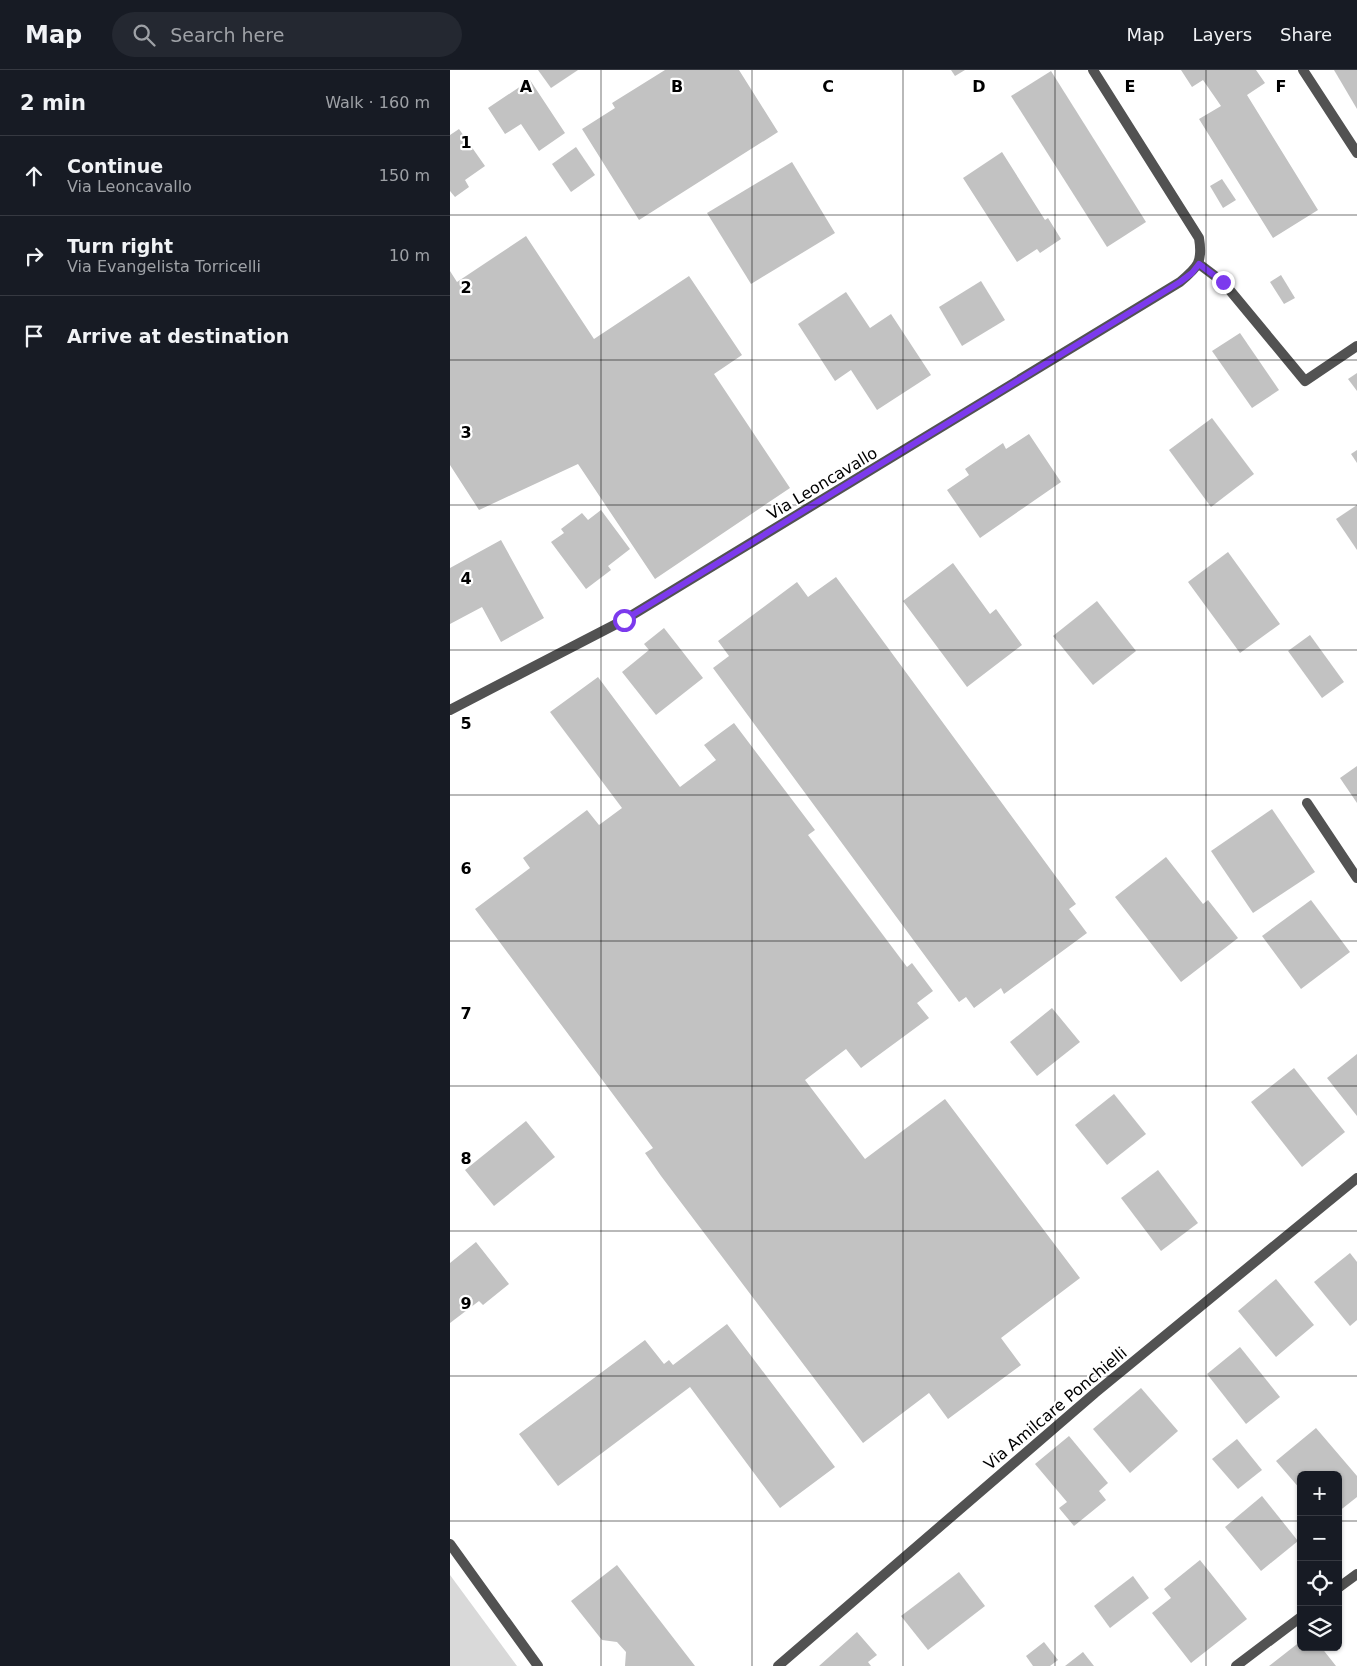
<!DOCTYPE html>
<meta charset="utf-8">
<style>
:root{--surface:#171b24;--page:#242831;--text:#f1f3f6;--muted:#9ea1a6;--line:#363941}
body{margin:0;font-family:"DejaVu Sans",sans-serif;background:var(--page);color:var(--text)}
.controls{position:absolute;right:15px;bottom:15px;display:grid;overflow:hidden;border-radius:8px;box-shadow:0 1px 4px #0004}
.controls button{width:45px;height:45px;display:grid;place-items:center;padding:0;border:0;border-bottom:1px solid var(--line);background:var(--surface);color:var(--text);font:25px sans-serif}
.stop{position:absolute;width:15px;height:15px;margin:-11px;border:4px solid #7c3aed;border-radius:50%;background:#fff}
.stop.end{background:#7c3aed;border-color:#fff;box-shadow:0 1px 5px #0008}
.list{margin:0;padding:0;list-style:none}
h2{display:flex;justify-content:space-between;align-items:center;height:65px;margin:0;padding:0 20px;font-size:21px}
h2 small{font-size:16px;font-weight:400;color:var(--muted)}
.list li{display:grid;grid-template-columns:32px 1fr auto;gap:15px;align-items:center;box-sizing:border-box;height:80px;padding:0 20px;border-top:1px solid var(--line)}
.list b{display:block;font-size:19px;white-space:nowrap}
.list p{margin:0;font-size:16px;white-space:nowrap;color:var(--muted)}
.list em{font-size:16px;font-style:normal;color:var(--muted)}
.icon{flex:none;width:28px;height:28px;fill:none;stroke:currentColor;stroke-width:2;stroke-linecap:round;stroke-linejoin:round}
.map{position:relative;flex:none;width:907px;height:1596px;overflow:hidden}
header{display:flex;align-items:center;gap:30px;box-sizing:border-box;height:70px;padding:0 25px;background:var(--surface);border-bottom:1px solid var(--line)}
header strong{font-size:24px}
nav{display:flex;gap:28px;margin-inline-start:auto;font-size:18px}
.search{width:350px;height:45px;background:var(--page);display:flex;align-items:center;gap:12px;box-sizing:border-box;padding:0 18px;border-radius:28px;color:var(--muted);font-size:19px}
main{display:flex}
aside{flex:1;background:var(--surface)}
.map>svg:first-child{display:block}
.green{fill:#d9d9d9}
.building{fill:#c2c2c2}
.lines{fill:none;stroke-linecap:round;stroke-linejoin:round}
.service{stroke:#525252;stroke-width:10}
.minor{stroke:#525252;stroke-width:10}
.tertiary{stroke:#525252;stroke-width:10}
.route{stroke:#7c3aed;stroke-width:6}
.grid{fill:none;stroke:#000;stroke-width:1;stroke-opacity:0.55}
.labels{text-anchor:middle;stroke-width:4.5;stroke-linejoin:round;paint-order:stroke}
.street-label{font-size:16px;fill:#000;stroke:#fff}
.grid-label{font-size:16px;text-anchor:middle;font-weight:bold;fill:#000;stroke:#fff;stroke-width:4.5;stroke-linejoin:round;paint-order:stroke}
</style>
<header>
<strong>Map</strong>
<div class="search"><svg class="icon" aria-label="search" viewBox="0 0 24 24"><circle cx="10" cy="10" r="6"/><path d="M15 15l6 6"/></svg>Search here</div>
<nav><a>Map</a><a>Layers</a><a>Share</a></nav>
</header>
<main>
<aside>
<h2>2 min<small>Walk · 160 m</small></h2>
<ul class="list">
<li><svg class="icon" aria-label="ahead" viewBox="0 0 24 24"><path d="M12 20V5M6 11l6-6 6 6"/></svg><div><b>Continue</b><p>Via Leoncavallo</p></div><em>150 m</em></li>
<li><svg class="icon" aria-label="right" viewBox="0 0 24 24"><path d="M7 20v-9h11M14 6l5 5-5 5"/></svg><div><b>Turn right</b><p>Via Evangelista Torricelli</p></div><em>10 m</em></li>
<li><svg class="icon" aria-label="arrive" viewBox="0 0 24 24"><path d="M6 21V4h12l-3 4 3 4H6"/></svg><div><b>Arrive at destination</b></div></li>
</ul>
</aside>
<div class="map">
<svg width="907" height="1596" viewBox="0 0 907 1596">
<rect width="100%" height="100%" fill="#fff"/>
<polygon class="green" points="0,1505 67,1596 0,1596"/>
<g class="building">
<polygon points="88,0 128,0 101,18"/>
<polygon points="215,0 289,0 328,62 189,150 132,59 165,38 162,33"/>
<polygon points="501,0 515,0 505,6"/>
<polygon points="731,0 806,0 815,13 797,25 868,140 823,168 749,49 771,36 753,10 742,17"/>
<polygon points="884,0 907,0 907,39"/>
<polygon points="601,1 696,152 657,177 561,26"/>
<polygon points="80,10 115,63 89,81 71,54 55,64 38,38"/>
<polygon points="9,59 35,96 15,110 19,117 5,127 0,121 0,65"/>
<polygon points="126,77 145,105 121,122 102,94"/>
<polygon points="552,82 595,150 598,148 611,169 590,183 587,179 567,192 513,108"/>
<polygon points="342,92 385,163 301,214 257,143"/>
<polygon points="772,109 786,130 773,138 760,116"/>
<polygon points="76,166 144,269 239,206 292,285 264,304 340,418 205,509 128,394 29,440 0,395 0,201 7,212"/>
<polygon points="831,205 845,228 834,234 820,212"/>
<polygon points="531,211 555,250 512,276 489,237"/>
<polygon points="396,222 420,258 441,244 481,305 427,340 401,300 385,311 348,254"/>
<polygon points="790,263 829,320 802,338 762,281"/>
<polygon points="907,303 907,321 898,309"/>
<polygon points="762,348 804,404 761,437 719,380"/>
<polygon points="579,364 611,412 530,468 497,420 519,405 515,399 553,373 556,379"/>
<polygon points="907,380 907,393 901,384"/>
<polygon points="907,435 907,480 886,449"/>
<polygon points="151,440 180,479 158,496 161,500 136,519 101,472 114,463 111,459 132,443 138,450"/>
<polygon points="51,470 94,548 51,572 32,537 0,554 0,498"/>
<polygon points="778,482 830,554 790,583 738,512"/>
<polygon points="503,493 540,544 546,539 572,575 517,617 453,531"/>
<polygon points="386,507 626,834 619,839 637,863 554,924 551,918 524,938 516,927 509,932 263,598 279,586 268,571 347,512 358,527"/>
<polygon points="647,531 686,581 643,615 603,566"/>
<polygon points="214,558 253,608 206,645 172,602 199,580 194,574"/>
<polygon points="860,565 894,612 872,628 838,581"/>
<polygon points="148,607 230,717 266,690 254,675 284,653 365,760 358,765 457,897 462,893 483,921 467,933 479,948 411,998 396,979 355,1010 415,1089 495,1029 630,1208 551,1268 571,1295 498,1349 479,1323 413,1373 211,1106 195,1083 203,1078 25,839 80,798 73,788 137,740 149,755 172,738 100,642"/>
<polygon points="907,696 907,733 890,708"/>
<polygon points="822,739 865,802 803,843 761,781"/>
<polygon points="716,787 753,834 758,830 788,868 731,912 665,827"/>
<polygon points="861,830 900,882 851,919 812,866"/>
<polygon points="602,938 630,972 587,1006 560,972"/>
<polygon points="907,984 907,1046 877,1008"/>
<polygon points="844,998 895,1062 852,1097 801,1032"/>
<polygon points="664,1024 696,1064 657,1095 625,1055"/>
<polygon points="76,1051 105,1087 44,1136 15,1100"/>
<polygon points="708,1100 748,1153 711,1181 671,1128"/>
<polygon points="26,1172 59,1214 33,1235 29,1231 0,1253 0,1193"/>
<polygon points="900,1183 907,1192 907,1250 900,1256 864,1212"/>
<polygon points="826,1209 864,1255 826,1287 788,1241"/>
<polygon points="277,1254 385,1397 330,1438 240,1317 108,1416 69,1364 195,1270 214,1294 219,1290 223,1295"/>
<polygon points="790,1277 830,1327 796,1354 757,1304"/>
<polygon points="691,1318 728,1361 680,1403 643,1359"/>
<polygon points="866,1358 907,1406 907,1427 888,1442 888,1405 851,1405 851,1420 826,1391"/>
<polygon points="619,1366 658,1413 649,1421 656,1430 624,1456 609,1438 617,1432 585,1394"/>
<polygon points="787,1369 812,1400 788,1419 762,1389"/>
<polygon points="812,1426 848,1471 811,1501 775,1457"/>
<polygon points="750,1490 797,1549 741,1593 702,1543 721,1528 714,1519"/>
<polygon points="167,1495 245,1596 175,1596 176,1582 167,1572 152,1570 121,1531"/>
<polygon points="509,1502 535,1536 478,1580 451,1546"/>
<polygon points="683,1506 699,1528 660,1558 644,1536"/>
<polygon points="407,1562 427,1585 418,1592 421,1596 369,1596"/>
<polygon points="851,1571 851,1577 871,1577 886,1596 819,1596"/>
<polygon points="594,1572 608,1590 600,1596 583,1596 576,1586"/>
<polygon points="633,1582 644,1596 615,1596"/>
</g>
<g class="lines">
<g class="service">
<polyline points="853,0 907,83"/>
<polyline points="749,194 773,212 855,311 907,276"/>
<polyline points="857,733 907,808"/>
</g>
<g class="minor">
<path d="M0 640 174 550 730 212C748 197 753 192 749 168L643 0"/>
<polyline points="888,1518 907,1504"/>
<polyline points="328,1596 645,1323 907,1108"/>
<polyline points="786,1596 851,1547"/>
</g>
<polyline class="tertiary" points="0,1474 88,1596"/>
</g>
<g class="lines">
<polyline class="route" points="174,550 730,212 742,203 749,194 773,212"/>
</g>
<path class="grid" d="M151 0V1596M302 0V1596M453 0V1596M605 0V1596M756 0V1596M0 145H907M0 290H907M0 435H907M0 580H907M0 725H907M0 871H907M0 1016H907M0 1161H907M0 1306H907M0 1451H851M888 1451H907"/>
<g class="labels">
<g class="street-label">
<text transform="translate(372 413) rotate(-31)" y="6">Via Leoncavallo</text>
<text transform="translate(605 1338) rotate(-40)" y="6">Via Amilcare Ponchielli</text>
</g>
</g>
<g class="grid-label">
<text x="76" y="22">A</text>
<text x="227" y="22">B</text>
<text x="378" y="22">C</text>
<text x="529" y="22">D</text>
<text x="680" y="22">E</text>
<text x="831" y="22">F</text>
<text x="16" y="78">1</text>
<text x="16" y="223">2</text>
<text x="16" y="368">3</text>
<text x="16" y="514">4</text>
<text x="16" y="659">5</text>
<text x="16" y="804">6</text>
<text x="16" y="949">7</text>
<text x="16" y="1094">8</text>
<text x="16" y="1239">9</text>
</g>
</svg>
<div class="controls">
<button>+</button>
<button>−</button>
<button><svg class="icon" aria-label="locate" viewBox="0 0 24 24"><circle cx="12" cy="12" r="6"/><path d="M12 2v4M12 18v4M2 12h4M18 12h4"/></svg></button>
<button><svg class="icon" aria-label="layers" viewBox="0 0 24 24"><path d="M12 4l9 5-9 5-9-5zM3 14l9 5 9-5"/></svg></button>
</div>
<div class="stop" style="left:174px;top:550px"></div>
<div class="stop end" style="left:773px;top:212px"></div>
</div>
</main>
